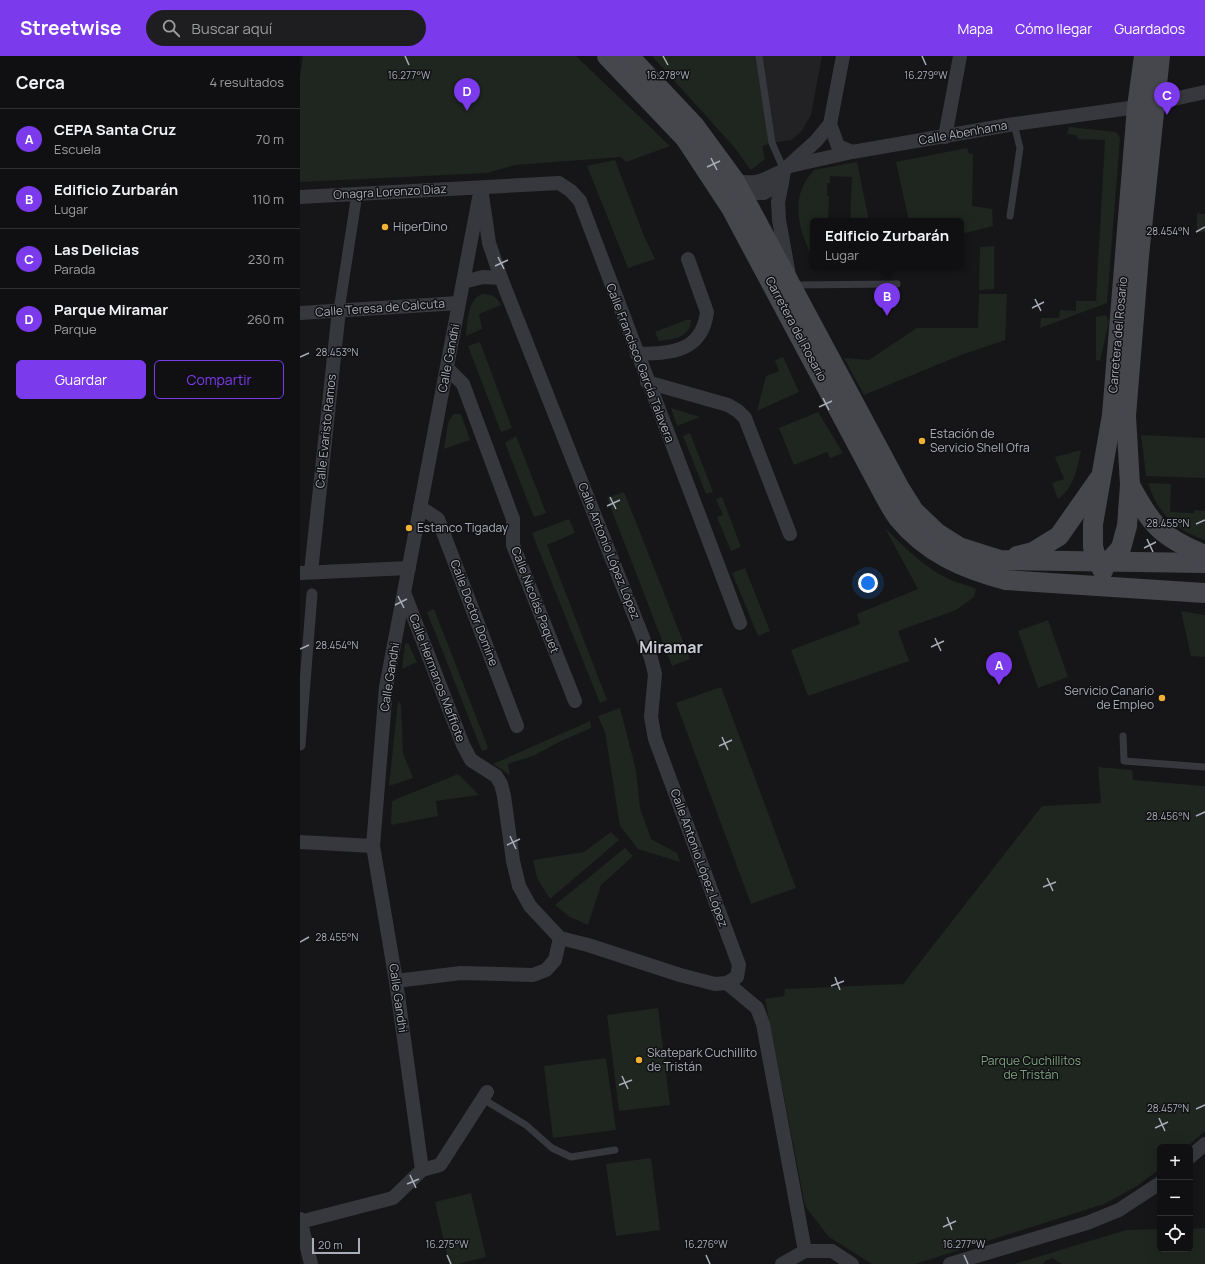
<!DOCTYPE html>
<html lang="es">
<meta charset="utf-8">
<style>
:root{--surface:#101012;--page:#1e1e20;--text:#f1f3f6;--muted:#9c9d9f;--line:#303032;--accent:#7c3aed}
body{margin:0;font-family:Manrope,sans-serif;background:var(--page);color:var(--text)}
.controls{position:absolute;right:12px;bottom:12px;display:grid;overflow:hidden;border-radius:6px;box-shadow:0 4px 16px #0002}
.controls button{width:36px;height:36px;display:grid;place-items:center;padding:0;border:0;border-bottom:1px solid var(--line);background:var(--surface);color:var(--text);font:20px sans-serif}
.scale{position:absolute;left:12px;bottom:10px;width:48px;box-sizing:border-box;padding-left:4px;border:2px solid #a8adb8;border-top:0;font-size:11px;line-height:14px;white-space:nowrap;color:#a8adb8;-webkit-text-stroke:3px #111113;paint-order:stroke}
.you{position:absolute;left:568px;top:527px;width:14px;height:14px;margin:-10px;border:3px solid #fff;border-radius:50%;background:#1a73e8;box-shadow:0 0 0 6px #1a73e833}
.badge{display:grid;place-items:center;width:26px;height:26px;border-radius:50%;background:var(--accent);color:#fff;font-size:13px;font-weight:700}
.pin{position:absolute;translate:-50% -33px;filter:drop-shadow(0 1px 2px #0008)}
.pin::after{content:'';position:absolute;top:21px;width:14px;height:12px;background:inherit;clip-path:polygon(0 0,100% 0,50% 100%)}
.popup{position:absolute;left:510px;top:162px;width:154px;height:52px;box-sizing:border-box;display:grid;place-content:center;border-radius:6px;background:var(--surface);filter:drop-shadow(0 1px 3px #0005);font-size:13px;white-space:nowrap;color:var(--muted)}
.popup b{font-size:15px;color:var(--text)}
.popup::after{content:'';position:absolute;left:50%;top:100%;margin-left:-8px;border:8px solid transparent;border-top-color:var(--surface)}
.list{margin:0;padding:0;list-style:none}
h2{display:flex;justify-content:space-between;align-items:center;height:52px;margin:0;padding:0 16px;font-size:17px}
h2 small{font-size:13px;font-weight:400;color:var(--muted)}
.list li{display:grid;grid-template-columns:26px 1fr auto;gap:12px;align-items:center;box-sizing:border-box;height:60px;padding:0 16px;border-top:1px solid var(--line)}
.list b{display:block;font-size:15px;white-space:nowrap}
.list p{margin:0;font-size:13px;white-space:nowrap;color:var(--muted)}
.list em{font-size:13px;font-style:normal;color:var(--muted)}
.actions{display:flex;gap:8px;padding:12px 16px}
.actions a{flex:1;padding:9px 0;border:1px solid var(--accent);border-radius:6px;text-align:center;font-size:14px;color:var(--accent)}
.actions .main{background:var(--accent);color:#fff}
.icon{flex:none;width:22px;height:22px;fill:none;stroke:currentColor;stroke-width:2;stroke-linecap:round;stroke-linejoin:round}
.map{position:relative;flex:none;width:905px;height:1208px;overflow:hidden}
header{display:flex;align-items:center;gap:24px;box-sizing:border-box;height:56px;padding:0 20px;background:var(--accent);color:#fff}
header strong{font-size:19px}
nav{display:flex;gap:22px;margin-inline-start:auto;font-size:14px}
.search{width:280px;height:36px;background:var(--page);display:flex;align-items:center;gap:10px;box-sizing:border-box;padding:0 14px;border-radius:22px;color:var(--muted);font-size:15px}
main{display:flex}
aside{flex:1;background:var(--surface)}
.map>svg:first-child{display:block}
.built{fill:#222225}
.green{fill:#1e261f}
.lines{fill:none;stroke-linecap:round;stroke-linejoin:round}
.service{stroke:#37383d;stroke-width:7}
.pedestrian{stroke:#37383d;stroke-width:11}
.minor{stroke:#37383d;stroke-width:14}
.secondary{stroke:#45474d;stroke-width:20}
.ticks{fill:none;stroke:#a8adb8;stroke-width:1.5}
.poi-dot{fill:#f2b134;stroke:#111113;stroke-width:1.5}
.labels{text-anchor:middle;stroke-width:3;stroke-linejoin:round;paint-order:stroke}
.street-label{font-size:12px;fill:#a8adb8;stroke:#111113}
.poi-label{font-size:12px;fill:#a8adb8;stroke:#111113;text-anchor:start}
.park-label{font-size:12px;fill:#7fa381;stroke:#111113}
.district-label{font-size:16px;font-weight:bold;fill:#c9ccd4;stroke:#111113}
.ticks-label{font-size:10px;text-anchor:middle;fill:#a8adb8;stroke:#111113;stroke-width:3;stroke-linejoin:round;paint-order:stroke}
</style>
<header>
<strong>Streetwise</strong>
<div class="search"><svg class="icon" aria-label="search" viewBox="0 0 24 24"><circle cx="10" cy="10" r="6"/><path d="M15 15l6 6"/></svg>Buscar aquí</div>
<nav><a>Mapa</a><a>Cómo llegar</a><a>Guardados</a></nav>
</header>
<main>
<aside>
<h2>Cerca<small>4 resultados</small></h2>
<ul class="list">
<li><span class="badge">A</span><div><b>CEPA Santa Cruz</b><p>Escuela</p></div><em>70 m</em></li>
<li><span class="badge">B</span><div><b>Edificio Zurbarán</b><p>Lugar</p></div><em>110 m</em></li>
<li><span class="badge">C</span><div><b>Las Delicias</b><p>Parada</p></div><em>230 m</em></li>
<li><span class="badge">D</span><div><b>Parque Miramar</b><p>Parque</p></div><em>260 m</em></li>
</ul>
<div class="actions"><a class="main">Guardar</a><a>Compartir</a></div>
</aside>
<div class="map">
<svg width="905" height="1208" viewBox="0 0 905 1208">
<rect width="100%" height="100%" fill="#161618"/>
<polygon class="built" points="459,0 522,0 511,59 501,76 491,84 472,87"/>
<g class="green">
<polygon points="3,0 276,0 370,90 326,106 321,101 215,109 187,117 0,126 0,20"/>
<polygon points="352,0 459,0 472,87 462,90 465,103 451,114 434,91"/>
<polygon points="769,71 816,76 820,82 807,247 740,272 741,262 759,262 760,254 776,255 776,245 796,245 805,84 778,83 776,79 767,78"/>
<polygon points="667,92 669,98 673,98 672,150 692,153 693,170 661,178 661,165 609,165 596,106"/>
<polygon points="315,104 344,180 355,203 328,212 287,110"/>
<path d="M557 106 569 165H550L552 121 530 120V127H527V140H529L528 165H513V203C499 173 488 142 514 114Z"/>
<polygon points="897,157 905,158 905,176 897,176"/>
<polygon points="694,190 694,233 679,234 680,191"/>
<path d="M182 238C192 238 196 240 201 249L179 258 182 273 166 280C168 267 167 243 182 238Z"/>
<polygon points="679,238 707,238 705,284 661,299 564,339 544,302 569,304 617,272 678,272"/>
<polygon points="805,259 809,265 800,305 796,304 796,261"/>
<path d="M386 264H391C390 282 374 283 359 285L355 276Z"/>
<polygon points="180,286 212,372 201,376 168,290"/>
<polygon points="483,301 499,336 457,355 466,320 479,315 475,304"/>
<polygon points="371,352 400,361 377,370"/>
<polygon points="518,356 543,397 530,402 527,396 494,409 479,372"/>
<polygon points="153,358 161,358 170,384 144,393 148,367"/>
<polygon points="390,377 413,436 406,438 383,380"/>
<polygon points="841,379 905,382 905,422 846,420"/>
<polygon points="216,380 246,457 234,461 205,387"/>
<path d="M781 394C777 412 775 431 758 443L752 427 764 423 755 401Z"/>
<path d="M848 427 871 428 870 456 894 457V454L905 455V484C876 475 857 456 848 427Z"/>
<polygon points="324,436 390,603 372,610 307,442"/>
<polygon points="422,441 441,491 431,495 417,461 423,459 416,443"/>
<polygon points="269,463 275,477 247,489 307,644 300,647 232,477"/>
<path d="M585 472C605 492 627 514 653 525 661 528 669 529 676 533L674 541 656 554 598 575 609 605 508 640 491 594 560 568 557 558 618 533Z"/>
<polygon points="445,512 470,575 458,580 432,517"/>
<polygon points="134,553 187,689 188,693 182,695 127,556"/>
<polygon points="881,555 905,559 905,601 891,600"/>
<polygon points="748,564 768,621 738,632 718,575"/>
<polygon points="108,587 117,606 102,613 105,588"/>
<polygon points="421,631 496,832 451,848 376,647"/>
<polygon points="98,645 101,649 103,697 113,722 89,730"/>
<polygon points="320,652 336,714 340,752 351,783 377,797 380,806 338,793 320,770 305,676 298,660"/>
<polygon points="290,665 291,672 259,686 233,700 208,708 210,719 193,708"/>
<polygon points="798,711 832,714 833,724 905,730 905,1075 887,1091 860,1091 860,1113 837,1130 804,1148 615,1208 572,1208 529,1181 505,1150 465,943 484,940 485,933 603,928 742,750 801,747"/>
<polygon points="158,718 179,739 136,745 138,760 91,769 92,745"/>
<polygon points="311,776 319,784 250,843 237,822 233,804 284,796"/>
<polygon points="325,792 333,800 301,829 288,869 270,861 255,849"/>
<polygon points="358,952 370,1049 319,1055 307,959"/>
<polygon points="306,1002 316,1074 253,1082 244,1010"/>
<polygon points="351,1102 360,1174 316,1180 306,1108"/>
<polygon points="171,1137 186,1201 158,1208 149,1208 135,1146"/>
<polygon points="905,1172 905,1208 762,1208 752,1202 745,1205 743,1208 714,1208 826,1174 860,1173 860,1193 890,1193 890,1173"/>
</g>
<g class="lines">
<g class="service">
<polyline points="459,0 472,87 484,114"/>
<polyline points="710,160 720,92 714,68"/>
<polyline points="493,229 597,228"/>
<polyline points="823,680 824,705 905,711"/>
<polyline points="183,1043 226,1069 252,1092 271,1101 315,1094"/>
</g>
<g class="pedestrian">
<polyline points="39,254 57,138"/>
<polyline points="0,689 12,538"/>
</g>
<g class="minor">
<polyline points="530,68 538,90 552,96"/>
<polyline points="645,81 660,0"/>
<polyline points="490,110 552,96 714,68 837,51 905,36"/>
<path d="M435 125C459 129 463 124 484 114"/>
<polyline points="482,127 478,146 479,164 489,219"/>
<polyline points="435,137 464,137 482,127 484,114 516,85 530,68 543,0"/>
<polyline points="0,141 259,127 271,135 280,145 440,567"/>
<polyline points="163,226 183,221 201,222"/>
<polyline points="0,257 159,247"/>
<path d="M337 298C370 297 402 297 407 256L388 203"/>
<polyline points="147,312 163,328 213,463 213,489 275,645"/>
<polyline points="347,326 428,349 438,355 445,362 490,478"/>
<polyline points="120,451 138,463 217,670"/>
<polyline points="11,516 39,254"/>
<polyline points="0,517 109,512"/>
<polyline points="105,539 163,689 171,704 196,720 201,728 204,740 213,805 219,830 230,850 260,882 288,889 380,919 415,928 427,927 437,921 439,909 355,683 351,661 355,618 351,602 201,222 189,187 181,132"/>
<polyline points="0,786 73,790"/>
<polyline points="96,925 161,917 233,919 246,914 255,904 260,882"/>
<polyline points="427,927 457,952 463,968 505,1195"/>
<polyline points="890,1101 905,1088"/>
<polyline points="122,1114 96,925 73,790 86,631 179,142"/>
<polyline points="0,1163 11,1208"/>
<polyline points="0,1166 93,1142 122,1114 140,1109 187,1036"/>
<polyline points="482,1208 505,1195 532,1195 552,1208"/>
<polyline points="650,1208 787,1167 819,1154 860,1127"/>
</g>
<g class="secondary">
<path d="M307 0 385 82 431 152 582 435C587 444 592 454 598 462 627 497 663 513 706 524L905 537"/>
<polyline points="329,0 394,69 435,125 599,431 614,455 637,477 659,491 700,504 905,507"/>
<path d="M830 429C852 470 861 481 905 499"/>
<polyline points="717,500 733,496 759,480 799,423"/>
<polyline points="804,511 821,492 827,470 830,429 826,360 839,200 860,0"/>
<polyline points="803,515 797,504 793,491 793,468 812,359 837,51 844,0"/>
</g>
</g>
<path class="ticks" d="M105 0 109 9M363 0 368 9M622 0 626 9M411 102 417 114M407 111 420 105M896 176 905 171M198 201 204 213M195 210 208 204M735 243 741 255M732 252 744 246M0 301 9 297M523 342 529 354M519 351 532 345M310 441 316 453M307 450 320 444M896 468 905 464M847 483 853 496M844 492 856 486M98 540 104 552M95 549 107 543M635 582 641 595M631 591 644 585M0 593 9 589M422 681 428 694M419 690 432 684M896 760 905 756M210 780 216 793M207 789 220 783M747 822 753 835M743 831 756 826M0 886 9 881M535 921 540 934M531 930 544 925M322 1020 328 1033M319 1029 332 1024M896 1053 905 1049M859 1062 865 1075M855 1072 868 1066M110 1119 116 1132M107 1128 119 1123M647 1161 652 1174M643 1171 656 1165M147 1199 151 1208M406 1199 410 1208M664 1199 668 1208"/>
<g class="poi-dot">
<circle cx="85" cy="171" r="4"/>
<circle cx="622" cy="385" r="4"/>
<circle cx="109" cy="472" r="4"/>
<circle cx="862" cy="642" r="4"/>
<circle cx="339" cy="1004" r="4"/>
</g>
<g class="labels">
<g class="street-label">
<text transform="translate(663 77) rotate(-10)" y="4">Calle Abenhama</text>
<text transform="translate(90 136) rotate(-3)" y="4">Onagra Lorenzo Diaz</text>
<text transform="translate(80 252) rotate(-4)" y="4">Calle Teresa de Calcuta</text>
<text transform="translate(496 273) rotate(62)" y="4">Carretera del Rosario</text>
<text transform="translate(818 279) rotate(-85)" y="4">Carretera del Rosario</text>
<text transform="translate(149 302) rotate(-79)" y="4">Calle Gandhi</text>
<text transform="translate(340 307) rotate(69)" y="4">Calle Francisco García Talavera</text>
<text transform="translate(26 375) rotate(-84)" y="4">Calle Evaristo Ramos</text>
<text transform="translate(309 495) rotate(68)" y="4">Calle Antonio López López</text>
<text transform="translate(235 544) rotate(69)" y="4">Calle Nicolás Paquet</text>
<text transform="translate(174 557) rotate(69)" y="4">Calle Doctor Domine</text>
<text transform="translate(90 621) rotate(-81)" y="4">Calle Gandhi</text>
<text transform="translate(137 622) rotate(69)" y="4">Calle Hermanos Maffiote</text>
<text transform="translate(399 802) rotate(70)" y="4">Calle Antonio López López</text>
<text transform="translate(98 942) rotate(82)" y="4">Calle Gandhi</text>
</g>
<g class="poi-label">
<text x="93" y="175">HiperDino</text>
<text x="630" y="382">Estación de<tspan x="630" dy="14">Servicio Shell Ofra</tspan></text>
<text x="117" y="476">Estanco Tigaday</text>
<text x="854" y="639" text-anchor="end">Servicio Canario<tspan x="854" dy="14">de Empleo</tspan></text>
<text x="347" y="1001">Skatepark Cuchillito<tspan x="347" dy="14">de Tristán</tspan></text>
</g>
<g class="park-label">
<text x="731" y="1009">Parque Cuchillitos<tspan x="731" dy="14">de Tristán</tspan></text>
</g>
<g class="district-label">
<text x="371" y="597">Miramar</text>
</g>
</g>
<g class="ticks-label">
<text x="109" y="23">16.277°W</text>
<text x="368" y="23">16.278°W</text>
<text x="626" y="23">16.279°W</text>
<text x="868" y="179">28.454°N</text>
<text x="37" y="300">28.453°N</text>
<text x="868" y="471">28.455°N</text>
<text x="37" y="593">28.454°N</text>
<text x="868" y="764">28.456°N</text>
<text x="37" y="885">28.455°N</text>
<text x="868" y="1056">28.457°N</text>
<text x="147" y="1192">16.275°W</text>
<text x="406" y="1192">16.276°W</text>
<text x="664" y="1192">16.277°W</text>
</g>
</svg>
<div class="controls">
<button>+</button>
<button>−</button>
<button><svg class="icon" aria-label="locate" viewBox="0 0 24 24"><circle cx="12" cy="12" r="6"/><path d="M12 2v4M12 18v4M2 12h4M18 12h4"/></svg></button>
</div>
<div class="scale">20 m</div>
<div class="you"></div>
<div class="pin badge" style="left:699px;top:629px">A</div>
<div class="pin badge" style="left:587px;top:260px">B</div>
<div class="popup"><b>Edificio Zurbarán</b>Lugar</div>
<div class="pin badge" style="left:867px;top:59px">C</div>
<div class="pin badge" style="left:167px;top:55px">D</div>
</div>
</main>
